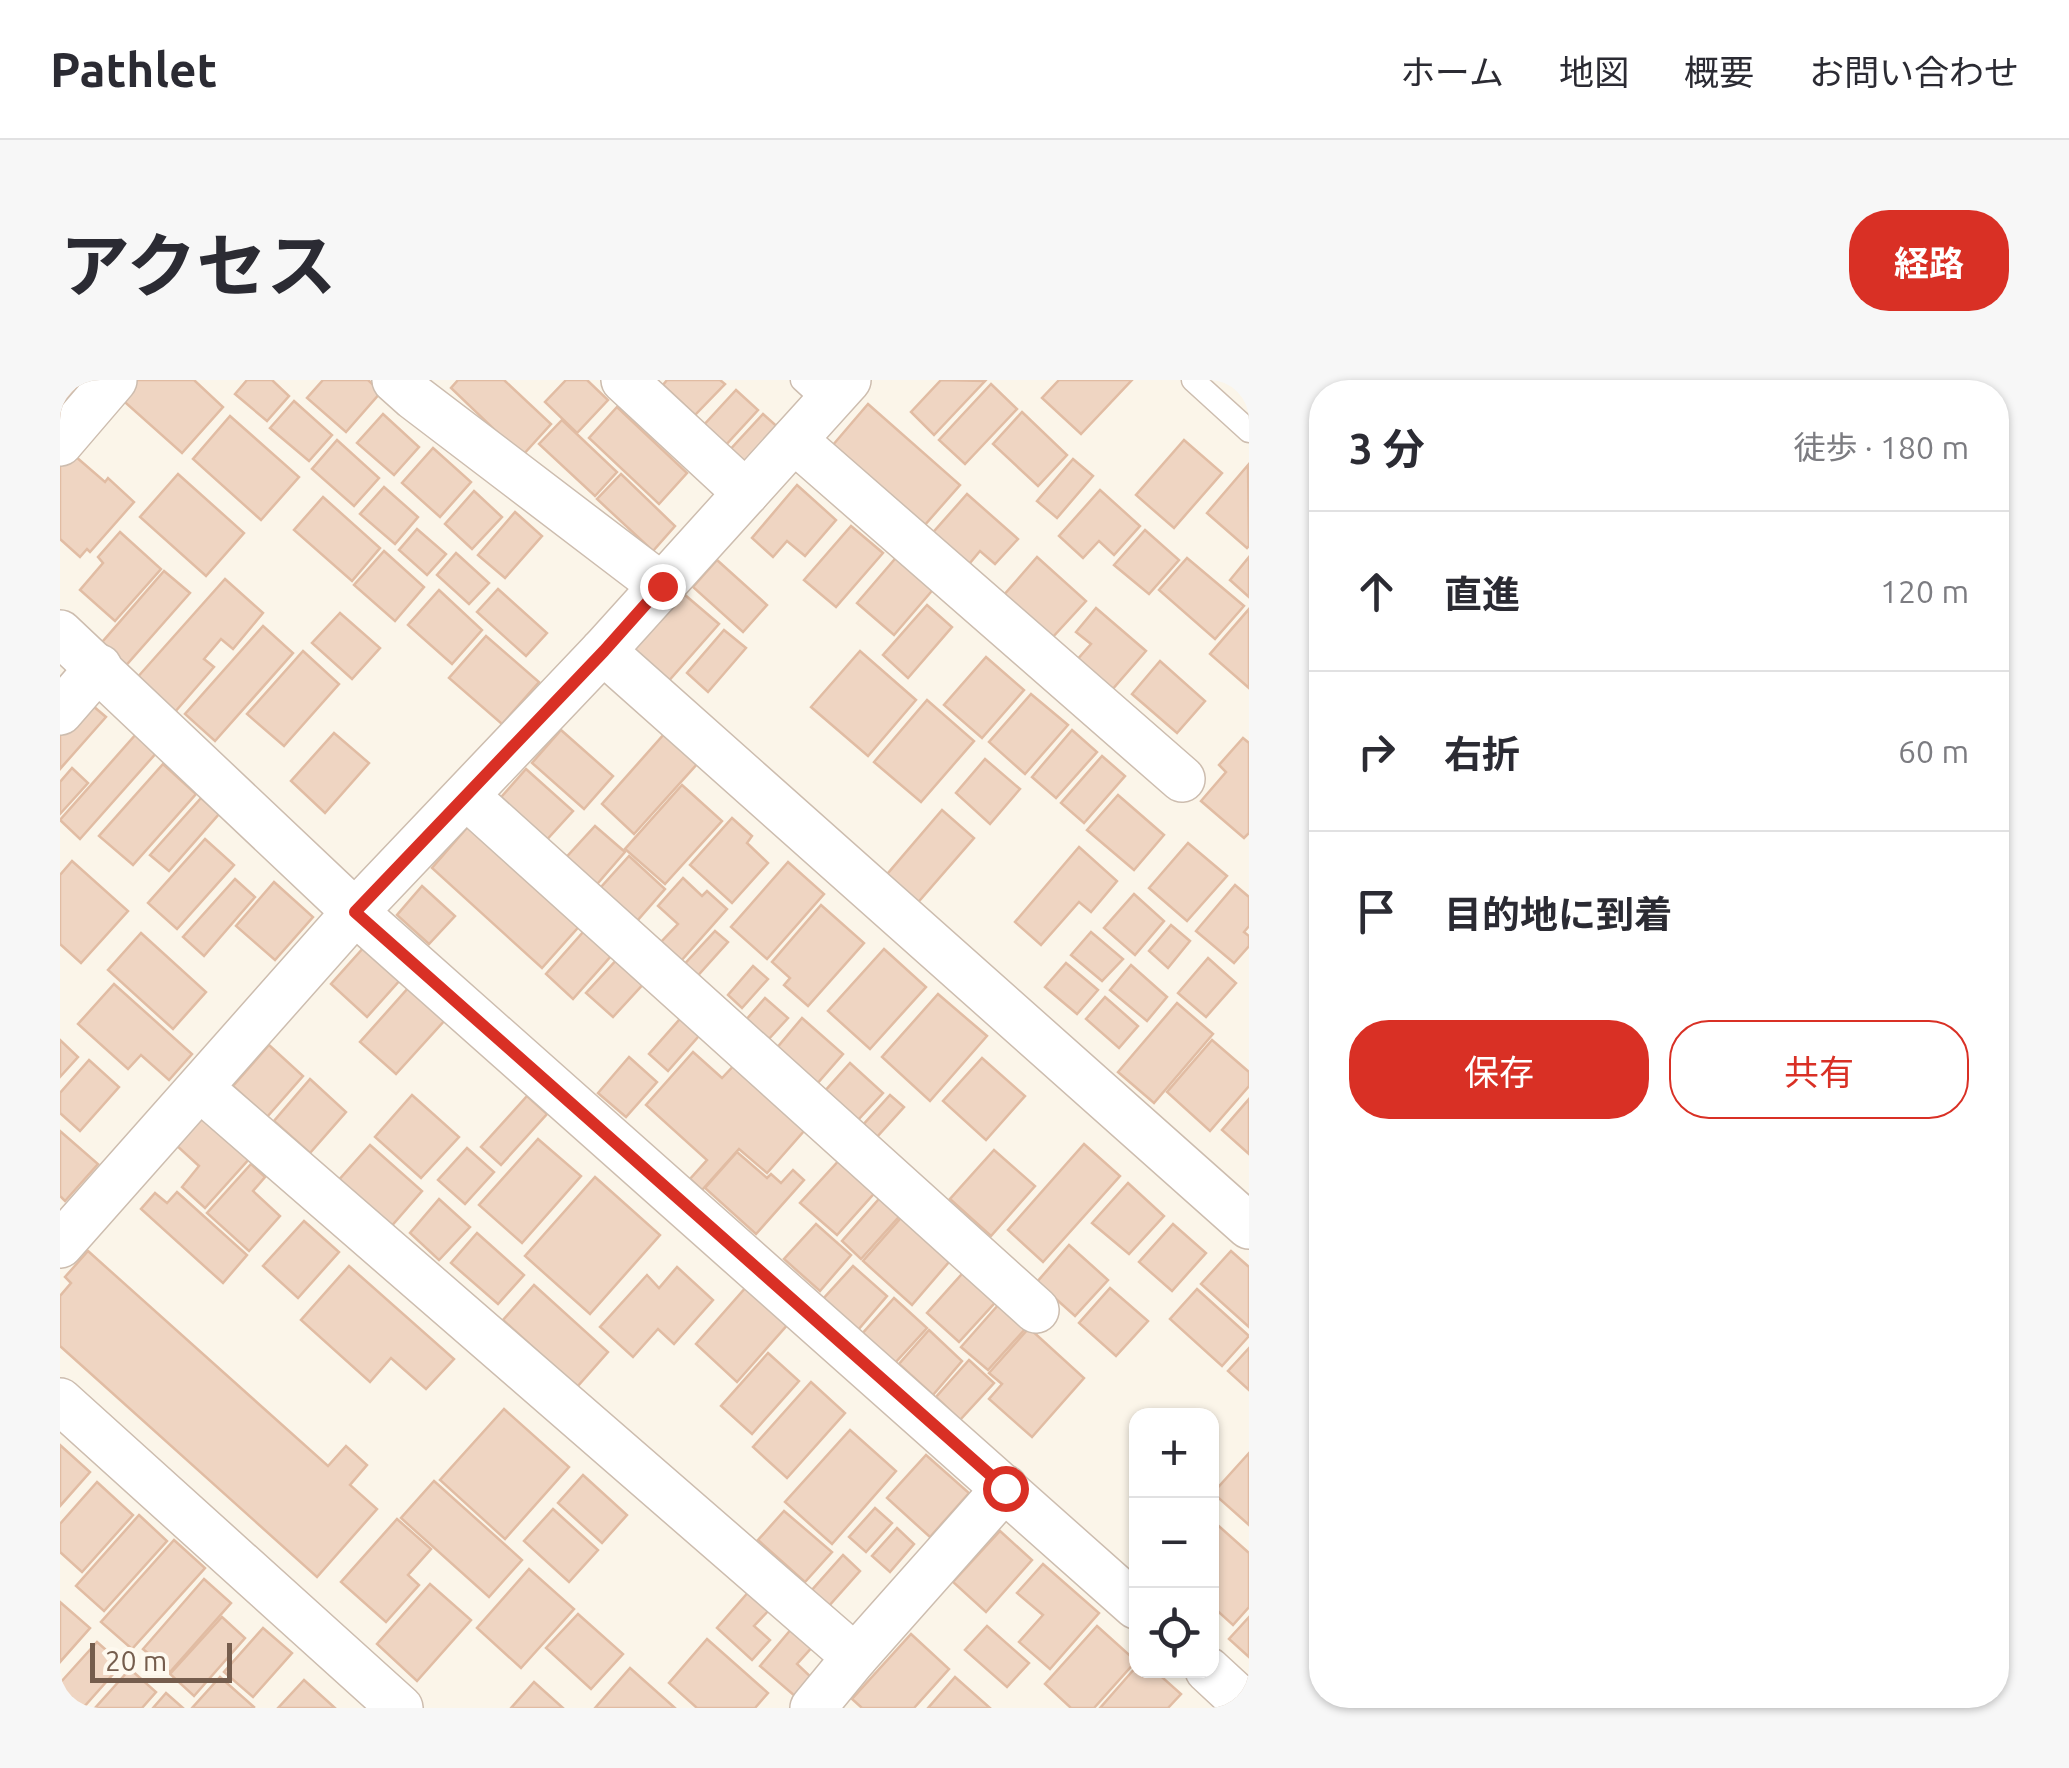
<!DOCTYPE html>
<html lang="ja">
<meta charset="utf-8">
<style>
:root{--surface:#fff;--page:#f7f7f7;--text:#2b2b33;--muted:#7c7c81;--line:#e1e1e2;--accent:#d93025}
body{margin:0;font-family:Ubuntu,"Noto Sans JP",sans-serif;background:var(--page);color:var(--text)}
.controls{position:absolute;right:30px;bottom:30px;display:grid;overflow:hidden;border-radius:20px;box-shadow:0 2px 8px #0004}
.controls button{width:90px;height:90px;display:grid;place-items:center;padding:0;border:0;border-bottom:2px solid var(--line);background:var(--surface);color:var(--text);font:50px sans-serif}
.scale{position:absolute;left:30px;bottom:25px;width:142px;box-sizing:border-box;padding-left:10px;border:5px solid #755d4d;border-top:0;font-size:28px;line-height:35px;white-space:nowrap;color:#755d4d;-webkit-text-stroke:8px #fef9ef;paint-order:stroke}
.stop{position:absolute;width:30px;height:30px;margin:-22px;border:8px solid #d93025;border-radius:50%;background:#fff}
.stop.end{background:#d93025;border-color:#fff;box-shadow:0 2px 10px #0008}
.list{margin:0;padding:0;list-style:none}
h2{display:flex;justify-content:space-between;align-items:center;height:130px;margin:0;padding:0 40px;font-size:42px}
h2 small{font-size:32px;font-weight:400;color:var(--muted)}
.list li{display:grid;grid-template-columns:65px 1fr auto;gap:30px;align-items:center;box-sizing:border-box;height:160px;padding:0 40px;border-top:2px solid var(--line)}
.list b{display:block;font-size:38px;white-space:nowrap}
.list em{font-size:32px;font-style:normal;color:var(--muted)}
.actions{display:flex;gap:20px;padding:30px 40px}
.actions a{flex:1;padding:22px 0;border:2px solid var(--accent);border-radius:40px;text-align:center;font-size:35px;color:var(--accent)}
.actions .main{background:var(--accent);color:#fff}
.icon{flex:none;width:55px;height:55px;fill:none;stroke:currentColor;stroke-width:2;stroke-linecap:round;stroke-linejoin:round}
.map{position:relative;flex:none;width:1189px;height:1328px;overflow:hidden;border-radius:40px}
header{display:flex;align-items:center;gap:60px;box-sizing:border-box;height:140px;padding:0 50px;background:var(--surface);border-bottom:2px solid var(--line)}
header strong{font-size:48px}
nav{display:flex;gap:55px;margin-inline-start:auto;font-size:35px}
.intro{display:flex;align-items:center;justify-content:space-between;box-sizing:border-box;height:240px;padding:0 60px}
h1{margin:0;font-size:70px}
.button{padding:25px 45px;border-radius:40px;background:var(--accent);color:#fff;font-size:35px;font-weight:700}
main{display:flex;gap:60px;padding:0 60px}
aside{flex:1;background:var(--surface);border-radius:40px;box-shadow:0 2px 8px #0004}
.map>svg:first-child{display:block}
.building{fill:#efd5c2;stroke:#e1bca3;stroke-width:2.5}
.lines{fill:none;stroke-linecap:round;stroke-linejoin:round}
.lane-casing{stroke:#cdbdaf;stroke-width:25}
.street-casing{stroke:#cdbdaf;stroke-width:48}
.lane{stroke:#fff;stroke-width:22}
.street{stroke:#fff;stroke-width:45}
.route{stroke:#d93025;stroke-width:12}
</style>
<header>
<strong>Pathlet</strong>
<nav><a>ホーム</a><a>地図</a><a>概要</a><a>お問い合わせ</a></nav>
</header>
<div class="intro"><h1>アクセス</h1><a class="button">経路</a></div>
<main>
<div class="map">
<svg width="1189" height="1328" viewBox="0 0 1189 1328">
<rect width="100%" height="100%" fill="#fbf5e9"/>
<g class="building">
<polygon points="0,0 8,0 22,13 0,38"/>
<polygon points="73,0 134,0 163,27 122,73 58,16"/>
<polygon points="187,0 212,0 229,16 207,41 175,14"/>
<polygon points="263,0 308,0 321,12 286,52 247,18"/>
<polygon points="398,0 444,0 491,44 462,76 391,8"/>
<polygon points="506,0 527,0 548,20 517,53 485,22"/>
<polygon points="607,0 660,0 665,4 635,35 603,5"/>
<polygon points="881,0 925,1 874,55 851,32"/>
<polygon points="999,0 1072,0 1021,54 982,18"/>
<polygon points="931,4 957,29 905,84 879,60"/>
<polygon points="676,10 698,30 664,67 642,47"/>
<polygon points="234,21 272,55 249,81 210,48"/>
<polygon points="808,24 900,105 864,146 772,66"/>
<polygon points="557,27 627,93 599,124 529,58"/>
<polygon points="962,32 1007,75 978,106 933,64"/>
<polygon points="323,34 359,67 334,95 297,63"/>
<polygon points="703,34 721,50 685,89 667,73"/>
<polygon points="170,36 239,97 201,140 133,79"/>
<polygon points="502,40 557,92 535,116 479,64"/>
<polygon points="277,60 319,98 294,126 252,89"/>
<polygon points="1124,60 1162,93 1114,148 1076,115"/>
<polygon points="373,68 411,102 380,137 342,103"/>
<polygon points="8,70 45,102 48,98 74,122 30,172 27,169 20,177 0,159 0,80"/>
<polygon points="1013,79 1033,96 997,138 977,121"/>
<polygon points="1188,85 1189,166 1187,168 1147,133"/>
<polygon points="118,94 184,153 146,196 80,137"/>
<polygon points="561,94 615,146 593,171 537,119"/>
<polygon points="737,105 776,140 745,176 727,161 713,177 692,158"/>
<polygon points="324,107 358,137 335,164 300,134"/>
<polygon points="1040,110 1080,146 1054,175 1039,161 1023,178 999,156"/>
<polygon points="414,111 442,137 412,169 385,144"/>
<polygon points="907,114 958,159 935,184 920,171 905,189 869,157"/>
<polygon points="263,117 320,168 292,201 234,150"/>
<polygon points="455,132 482,156 445,198 418,175"/>
<polygon points="791,146 823,173 776,227 744,200"/>
<polygon points="357,149 386,174 367,195 339,170"/>
<polygon points="1085,150 1119,180 1089,214 1054,185"/>
<polygon points="60,152 101,189 55,241 20,210 43,183 38,177"/>
<polygon points="324,171 364,207 335,241 294,205"/>
<polygon points="396,173 429,203 409,224 377,195"/>
<polygon points="840,173 877,205 834,255 797,223"/>
<polygon points="977,177 1026,221 991,259 943,216"/>
<polygon points="1189,177 1189,217 1170,200"/>
<polygon points="1127,178 1184,226 1155,259 1099,210"/>
<polygon points="657,180 707,225 683,252 633,207"/>
<polygon points="104,191 130,213 62,290 37,268"/>
<polygon points="165,199 203,233 173,269 161,259 144,279 154,287 114,333 75,300"/>
<polygon points="438,209 487,253 466,276 417,232"/>
<polygon points="618,209 659,244 606,304 566,269"/>
<polygon points="379,210 422,250 392,284 348,245"/>
<polygon points="867,225 892,247 848,298 823,275"/>
<polygon points="1036,228 1086,271 1051,311 1016,281 1031,264 1016,252"/>
<polygon points="1189,229 1189,308 1150,274"/>
<polygon points="280,233 320,268 292,299 252,263"/>
<polygon points="203,246 233,273 155,361 125,334"/>
<polygon points="664,250 686,268 648,312 627,293"/>
<polygon points="426,256 479,302 442,344 389,298"/>
<polygon points="243,271 279,304 224,366 187,334"/>
<polygon points="800,271 856,320 808,376 751,327"/>
<polygon points="926,277 964,310 922,358 884,325"/>
<polygon points="1100,281 1145,321 1117,353 1072,314"/>
<polygon points="971,314 1008,345 965,394 929,362"/>
<polygon points="26,320 46,337 0,389 0,349"/>
<polygon points="867,320 914,361 861,422 814,382"/>
<polygon points="501,350 553,396 524,429 472,383"/>
<polygon points="1012,350 1037,372 996,418 972,397"/>
<polygon points="77,353 98,371 20,459 0,440"/>
<polygon points="274,353 309,383 265,433 231,401"/>
<polygon points="605,353 638,383 574,454 542,424"/>
<polygon points="1183,358 1189,363 1189,453 1184,458 1141,421 1166,392 1159,385"/>
<polygon points="1042,376 1065,396 1024,443 1001,423"/>
<polygon points="925,379 960,409 930,444 896,413"/>
<polygon points="103,384 136,414 73,485 39,456"/>
<polygon points="12,388 28,403 0,434 0,402"/>
<polygon points="466,389 513,431 482,465 436,423"/>
<polygon points="622,405 662,441 605,504 565,469"/>
<polygon points="1058,415 1104,455 1074,490 1027,450"/>
<polygon points="141,418 159,434 109,491 90,475"/>
<polygon points="882,430 914,458 854,527 823,499"/>
<polygon points="672,438 692,456 687,463 708,483 672,523 630,485"/>
<polygon points="412,442 523,542 482,588 372,488"/>
<polygon points="535,446 565,472 532,510 501,483"/>
<polygon points="145,459 174,485 117,549 88,523"/>
<polygon points="1128,463 1167,496 1127,541 1089,508"/>
<polygon points="1019,467 1057,501 1031,532 1019,522 981,565 955,542"/>
<polygon points="569,476 605,509 570,549 533,516"/>
<polygon points="12,481 68,531 21,583 0,564 0,495"/>
<polygon points="728,482 764,514 707,579 671,547"/>
<polygon points="623,498 642,516 647,511 667,529 621,581 601,562 618,544 598,526"/>
<polygon points="175,499 195,517 144,576 123,557"/>
<polygon points="214,502 253,537 215,580 176,546"/>
<polygon points="1175,505 1189,517 1189,546 1184,552 1189,556 1189,566 1174,583 1136,551"/>
<polygon points="362,506 395,536 369,564 337,535"/>
<polygon points="1074,514 1104,541 1075,575 1044,548"/>
<polygon points="761,525 804,563 748,626 724,605 730,598 712,582"/>
<polygon points="1111,545 1130,561 1108,588 1089,571"/>
<polygon points="524,551 551,576 513,619 486,594"/>
<polygon points="655,551 668,562 633,601 620,589"/>
<polygon points="1031,552 1063,579 1042,601 1011,575"/>
<polygon points="81,553 146,612 113,649 48,590"/>
<polygon points="305,566 341,599 307,637 271,604"/>
<polygon points="824,569 866,607 810,669 768,631"/>
<polygon points="560,576 587,600 553,637 526,613"/>
<polygon points="1148,578 1176,603 1146,637 1118,613"/>
<polygon points="1006,583 1038,610 1017,634 985,607"/>
<polygon points="1071,585 1107,617 1087,641 1050,610"/>
<polygon points="693,586 708,599 682,628 668,615"/>
<polygon points="54,604 132,674 109,700 81,675 68,689 18,644"/>
<polygon points="349,607 385,640 336,694 300,662"/>
<polygon points="878,614 927,656 870,721 822,677"/>
<polygon points="1045,617 1078,646 1059,668 1026,639"/>
<polygon points="705,618 728,638 707,661 685,641"/>
<polygon points="1117,623 1153,654 1094,723 1058,692"/>
<polygon points="626,632 645,649 608,691 589,674"/>
<polygon points="742,638 783,674 756,705 716,669"/>
<polygon points="0,660 18,677 0,697"/>
<polygon points="1152,660 1189,692 1189,706 1150,751 1107,712"/>
<polygon points="209,665 243,696 207,737 173,706"/>
<polygon points="633,672 662,698 680,679 751,743 707,793 679,769 642,810 630,799 647,780 586,725"/>
<polygon points="569,677 597,702 566,737 538,713"/>
<polygon points="922,678 965,716 926,760 883,721"/>
<polygon points="29,680 59,707 20,751 0,733 0,713"/>
<polygon points="790,683 823,713 797,741 764,712"/>
<polygon points="250,699 286,732 250,773 214,741"/>
<polygon points="352,715 399,757 361,798 315,757"/>
<polygon points="830,715 844,727 816,758 802,746"/>
<polygon points="467,716 487,734 441,785 421,767"/>
<polygon points="1189,719 1189,774 1162,750"/>
<polygon points="152,724 200,767 145,828 122,807 139,786 116,765"/>
<polygon points="0,751 38,784 5,821 0,816"/>
<polygon points="478,759 521,796 462,863 419,825"/>
<polygon points="1024,764 1060,796 983,882 948,850"/>
<polygon points="310,765 362,811 329,849 277,802"/>
<polygon points="407,768 434,792 405,824 378,800"/>
<polygon points="934,770 975,806 931,856 890,819"/>
<polygon points="677,772 707,798 711,794 721,803 733,790 744,800 696,854 645,808"/>
<polygon points="783,776 819,808 777,855 740,823"/>
<polygon points="191,784 205,797 193,811 220,836 189,871 147,833"/>
<polygon points="535,797 600,855 530,934 465,876"/>
<polygon points="1068,803 1104,836 1069,874 1032,843"/>
<polygon points="117,812 187,875 163,903 81,829 95,813 107,823"/>
<polygon points="825,812 845,830 801,879 782,861"/>
<polygon points="379,819 410,847 379,880 350,853"/>
<polygon points="847,831 895,875 852,925 803,881"/>
<polygon points="244,841 279,872 238,918 203,886"/>
<polygon points="756,844 791,875 760,911 724,879"/>
<polygon points="1113,844 1146,873 1112,911 1079,882"/>
<polygon points="417,853 464,895 438,924 391,883"/>
<polygon points="1009,865 1048,900 1015,936 977,902"/>
<polygon points="28,871 268,1086 286,1066 307,1085 290,1105 317,1129 257,1197 0,966 0,916 11,903 5,897"/>
<polygon points="1171,871 1189,887 1189,947 1141,904"/>
<polygon points="289,886 394,979 366,1009 331,978 310,1002 241,940"/>
<polygon points="793,886 827,916 798,950 763,919"/>
<polygon points="909,886 942,915 899,962 867,933"/>
<polygon points="617,887 653,920 614,964 598,949 573,977 540,947 587,895 599,908"/>
<polygon points="474,905 548,972 517,1007 443,940"/>
<polygon points="687,906 729,943 677,1002 636,964"/>
<polygon points="1050,908 1088,941 1056,976 1019,943"/>
<polygon points="1137,909 1189,956 1162,986 1110,939"/>
<polygon points="834,918 867,948 834,984 801,955"/>
<polygon points="939,924 966,948 928,990 901,967"/>
<polygon points="969,948 1024,998 972,1057 929,1019 942,1004 929,993"/>
<polygon points="869,950 902,981 873,1015 839,984"/>
<polygon points="1189,968 1189,1010 1168,991"/>
<polygon points="708,973 739,1001 692,1054 661,1026"/>
<polygon points="909,980 934,1003 900,1040 876,1017"/>
<polygon points="751,1002 785,1033 727,1098 693,1067"/>
<polygon points="444,1029 509,1087 445,1159 380,1100"/>
<polygon points="790,1050 836,1091 772,1164 725,1122"/>
<polygon points="0,1065 30,1092 0,1126"/>
<polygon points="1189,1073 1189,1145 1153,1113"/>
<polygon points="866,1075 909,1113 870,1157 827,1118"/>
<polygon points="523,1095 567,1135 542,1163 498,1123"/>
<polygon points="374,1101 462,1180 429,1217 341,1138"/>
<polygon points="37,1102 73,1135 22,1192 0,1172 0,1144"/>
<polygon points="815,1128 832,1143 806,1172 789,1157"/>
<polygon points="493,1129 538,1170 509,1202 464,1161"/>
<polygon points="724,1131 772,1172 745,1202 698,1160"/>
<polygon points="79,1135 107,1161 44,1231 16,1206"/>
<polygon points="337,1139 371,1169 348,1195 359,1205 326,1242 281,1202"/>
<polygon points="1152,1140 1189,1173 1189,1227 1173,1245 1152,1226"/>
<polygon points="837,1148 854,1164 830,1192 812,1176"/>
<polygon points="940,1151 972,1180 926,1232 893,1202"/>
<polygon points="114,1160 145,1188 72,1269 41,1242"/>
<polygon points="783,1175 800,1191 768,1227 751,1211"/>
<polygon points="983,1184 1039,1233 990,1289 959,1262 983,1235 957,1213"/>
<polygon points="469,1189 514,1229 461,1288 417,1248"/>
<polygon points="144,1199 171,1223 110,1292 83,1269"/>
<polygon points="370,1204 411,1240 357,1301 317,1264"/>
<polygon points="691,1209 711,1228 694,1246 710,1260 692,1280 657,1248"/>
<polygon points="0,1222 30,1248 0,1282"/>
<polygon points="518,1234 563,1274 531,1309 486,1268"/>
<polygon points="162,1237 185,1258 134,1316 110,1294"/>
<polygon points="1189,1237 1189,1277 1169,1259"/>
<polygon points="927,1246 969,1283 947,1307 905,1270"/>
<polygon points="1037,1246 1076,1281 1034,1328 1011,1328 985,1304"/>
<polygon points="733,1247 754,1265 737,1284 752,1298 736,1317 700,1286"/>
<polygon points="203,1248 232,1273 193,1317 164,1292"/>
<polygon points="851,1254 889,1289 854,1328 802,1328 792,1319"/>
<polygon points="647,1259 708,1313 695,1328 637,1328 609,1303"/>
<polygon points="37,1262 62,1284 23,1328 0,1328 0,1303"/>
<polygon points="1076,1287 1076,1290 1094,1290 1121,1314 1108,1328 1040,1328"/>
<polygon points="570,1288 615,1328 535,1328"/>
<polygon points="70,1289 96,1312 82,1328 35,1328"/>
<polygon points="160,1297 194,1327 193,1328 132,1328"/>
<polygon points="895,1297 930,1328 868,1328"/>
<polygon points="244,1300 275,1328 218,1328"/>
<polygon points="474,1302 503,1328 451,1328"/>
<polygon points="106,1313 123,1328 93,1328"/>
</g>
<g class="lines">
<defs>
<g id="lane">
<polyline points="742,0 767,23"/>
<polyline points="1133,0 1189,51"/>
</g>
<g id="street">
<polyline points="335,0 354,17 602,206"/>
<polyline points="564,0 686,113"/>
<polyline points="734,60 1122,399"/>
<polyline points="0,63 54,0"/>
<polyline points="0,253 295,532 1076,1226"/>
<polyline points="543,271 1189,846"/>
<polyline points="0,332 39,287"/>
<polyline points="406,416 976,930"/>
<polyline points="140,708 795,1277"/>
<polyline points="0,865 295,532 543,271 788,0"/>
<polyline points="0,1021 340,1328"/>
<polyline points="1148,1290 1189,1328"/>
<polyline points="753,1328 795,1277 945,1108"/>
</g>
</defs>
<use href="#lane" class="lane-casing"/>
<use href="#street" class="street-casing"/>
<use href="#lane" class="lane"/>
<use href="#street" class="street"/>
</g>
<g class="lines">
<polyline class="route" points="602,206 544,271 295,532 945,1108"/>
</g>
</svg>
<div class="controls">
<button>+</button>
<button>−</button>
<button><svg class="icon" aria-label="locate" viewBox="0 0 24 24"><circle cx="12" cy="12" r="6"/><path d="M12 2v4M12 18v4M2 12h4M18 12h4"/></svg></button>
</div>
<div class="scale">20 m</div>
<div class="stop" style="left:945px;top:1108px"></div>
<div class="stop end" style="left:602px;top:206px"></div>
</div>
<aside>
<h2>3 分<small>徒歩 · 180 m</small></h2>
<ul class="list">
<li><svg class="icon" aria-label="ahead" viewBox="0 0 24 24"><path d="M12 20V5M6 11l6-6 6 6"/></svg><div><b>直進</b></div><em>120 m</em></li>
<li><svg class="icon" aria-label="right" viewBox="0 0 24 24"><path d="M7 20v-9h11M14 6l5 5-5 5"/></svg><div><b>右折</b></div><em>60 m</em></li>
<li><svg class="icon" aria-label="arrive" viewBox="0 0 24 24"><path d="M6 21V4h12l-3 4 3 4H6"/></svg><div><b>目的地に到着</b></div></li>
</ul>
<div class="actions"><a class="main">保存</a><a>共有</a></div>
</aside>
</main>
